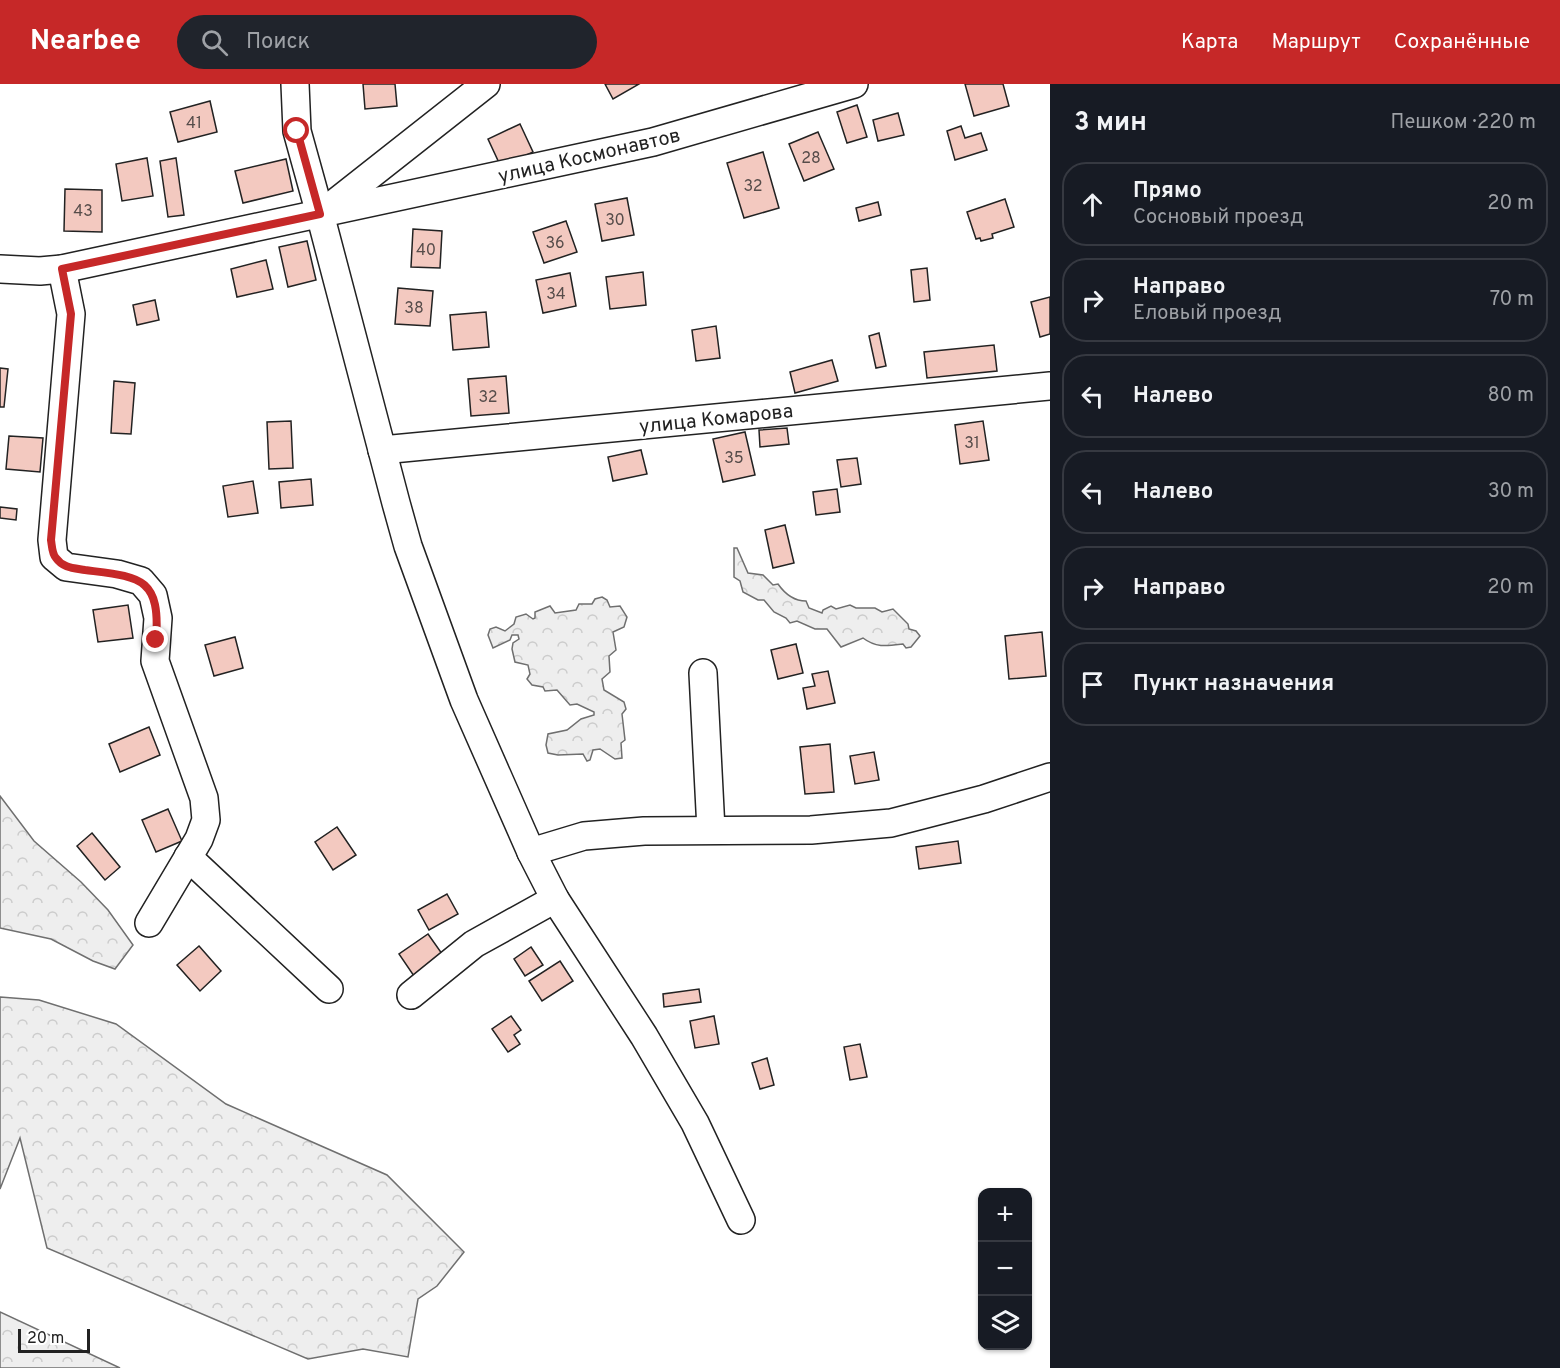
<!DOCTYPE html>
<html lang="ru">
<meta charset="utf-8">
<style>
:root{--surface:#171b24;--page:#20242c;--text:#f1f3f6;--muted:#9ea1a6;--line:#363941;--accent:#c62828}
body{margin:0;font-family:Overpass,sans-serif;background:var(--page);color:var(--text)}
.controls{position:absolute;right:18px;bottom:18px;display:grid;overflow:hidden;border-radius:12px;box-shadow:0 2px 4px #0004}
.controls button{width:54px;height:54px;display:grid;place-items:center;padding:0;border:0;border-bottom:2px solid var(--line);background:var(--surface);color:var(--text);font:30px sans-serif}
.scale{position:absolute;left:18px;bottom:15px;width:72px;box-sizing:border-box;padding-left:6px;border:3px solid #222;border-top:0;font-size:16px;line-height:21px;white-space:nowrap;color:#222;-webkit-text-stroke:4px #fff;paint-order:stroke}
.stop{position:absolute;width:18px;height:18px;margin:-14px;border:4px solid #c62828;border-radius:50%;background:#fff}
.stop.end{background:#c62828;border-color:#fff;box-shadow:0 2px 6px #0008}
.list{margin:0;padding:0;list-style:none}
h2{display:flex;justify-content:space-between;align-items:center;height:78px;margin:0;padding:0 24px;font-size:26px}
h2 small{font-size:20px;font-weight:400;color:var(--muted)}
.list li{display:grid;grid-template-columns:39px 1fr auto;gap:18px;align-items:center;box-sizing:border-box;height:84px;margin:0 12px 12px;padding:0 12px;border:2px solid var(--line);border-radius:24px}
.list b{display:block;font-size:22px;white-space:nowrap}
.list p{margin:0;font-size:20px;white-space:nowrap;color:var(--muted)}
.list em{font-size:20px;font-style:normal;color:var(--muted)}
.icon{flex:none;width:33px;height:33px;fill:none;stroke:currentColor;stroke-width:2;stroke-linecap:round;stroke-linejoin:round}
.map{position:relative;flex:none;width:1050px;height:1284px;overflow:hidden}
header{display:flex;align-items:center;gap:36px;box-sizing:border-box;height:84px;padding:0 30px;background:var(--accent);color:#fff}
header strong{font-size:28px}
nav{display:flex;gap:33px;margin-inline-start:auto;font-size:21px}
.search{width:420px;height:54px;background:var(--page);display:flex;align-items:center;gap:15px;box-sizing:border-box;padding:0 21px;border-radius:33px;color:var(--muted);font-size:22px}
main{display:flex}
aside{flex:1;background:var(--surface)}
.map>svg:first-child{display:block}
.forest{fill:url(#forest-crowns);stroke:#6f6f6f;stroke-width:1.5}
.building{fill:#f3c9c0;stroke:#222;stroke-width:1.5}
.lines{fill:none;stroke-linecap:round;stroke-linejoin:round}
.minor-casing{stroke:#222;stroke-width:30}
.minor{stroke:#fff;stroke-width:27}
.route{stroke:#c62828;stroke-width:8}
.labels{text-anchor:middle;stroke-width:4.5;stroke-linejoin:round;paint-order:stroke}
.number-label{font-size:16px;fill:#564c4a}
.street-label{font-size:20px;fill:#222;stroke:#fff}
</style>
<header>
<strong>Nearbee</strong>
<div class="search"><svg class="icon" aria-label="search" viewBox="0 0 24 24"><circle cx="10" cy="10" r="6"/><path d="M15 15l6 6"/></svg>Поиск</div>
<nav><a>Карта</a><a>Маршрут</a><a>Сохранённые</a></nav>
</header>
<main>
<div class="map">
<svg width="1050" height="1284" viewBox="0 0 1050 1284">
<defs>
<pattern id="forest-crowns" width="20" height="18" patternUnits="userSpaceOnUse" patternTransform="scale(1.5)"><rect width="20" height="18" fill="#eee"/><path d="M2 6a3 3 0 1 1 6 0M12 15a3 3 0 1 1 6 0" fill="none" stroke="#ccc"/></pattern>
</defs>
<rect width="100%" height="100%" fill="#fff"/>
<g class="forest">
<path d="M734 464H737L748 489 763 491 773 501 778 500C785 510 794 517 806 517L809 524 822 529 823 526 831 522 836 525 850 521 856 524H875L882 528 893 525 908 540 909 545 916 547 920 552 911 563 906 564 903 560C887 562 876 564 863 554L841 563 827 545H815L797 537 790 539 786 534 774 528 764 516H758L743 508 740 497 734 493Z"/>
<polygon points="602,513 607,516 610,523 620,522 627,533 624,543 613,548 616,566 609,572 610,588 602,595 604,606 624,618 626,625 622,630 625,656 621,659 622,674 615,675 600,665 593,666 590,676 587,677 583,670 558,671 548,669 546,661 548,650 567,646 581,635 594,631 594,628 577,620 570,621 557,606 545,607 543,603 532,601 527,595 530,590 528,581 515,578 512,565 513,559 519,555 518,551 512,551 510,556 493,564 488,551 490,545 496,543 505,547 514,540 516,533 526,530 533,535 535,534 535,528 550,522 555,529 576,526 579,520 592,520 595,515"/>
<polygon points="0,712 34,757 81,798 108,826 133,861 115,885 93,877 51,855 0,844"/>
<polygon points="0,913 39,916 116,940 226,1020 387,1091 464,1168 437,1202 418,1215 408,1273 363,1265 308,1275 47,1164 20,1054 0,1105"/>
<polygon points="0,1228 120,1284 0,1284"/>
</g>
<g class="building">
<polygon points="363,0 395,0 397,22 365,25"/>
<polygon points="605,0 639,0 613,15"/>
<polygon points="965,0 1003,0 1009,22 974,32"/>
<polygon points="210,17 217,48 178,58 170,28"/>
<polygon points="857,21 867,53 847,59 837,28"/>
<polygon points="898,29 904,51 878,57 873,36"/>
<polygon points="520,40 533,68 501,83 488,55"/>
<polygon points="961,42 965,54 981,49 987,66 955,76 947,47"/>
<polygon points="818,48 834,85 804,97 789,60"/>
<polygon points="763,68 779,124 744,134 727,79"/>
<polygon points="147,74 153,112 122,117 116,80"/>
<polygon points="176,74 184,131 168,133 160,77"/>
<polygon points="286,75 293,107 243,119 235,87"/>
<polygon points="65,105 102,106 102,148 64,147"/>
<polygon points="627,114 634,151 602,157 595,120"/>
<polygon points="1005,115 1014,143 992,150 993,154 981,157 980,154 976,155 967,128"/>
<polygon points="878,118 881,131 859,137 856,124"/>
<polygon points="566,137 577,168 544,179 533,148"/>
<polygon points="413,145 442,147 440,184 411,183"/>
<polygon points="307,157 316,196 288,203 279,163"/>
<polygon points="266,176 273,205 237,213 231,185"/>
<polygon points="927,184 930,216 914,218 911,186"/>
<polygon points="643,188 646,221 610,225 606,193"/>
<polygon points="570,189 576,222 543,229 536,196"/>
<polygon points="398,204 433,207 430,242 395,240"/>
<polygon points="1050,213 1050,250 1040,253 1031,218"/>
<polygon points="155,216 159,236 137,241 133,221"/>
<polygon points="486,228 489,263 453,266 450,231"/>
<polygon points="716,242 720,274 696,277 692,246"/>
<polygon points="879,249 886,282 876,284 869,252"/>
<polygon points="994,261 997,287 927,294 924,268"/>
<polygon points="832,276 838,297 795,309 790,288"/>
<polygon points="0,284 8,285 4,323 0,323"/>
<polygon points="506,292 509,329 471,332 468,295"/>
<polygon points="114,297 135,299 131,350 111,349"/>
<polygon points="291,337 293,384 269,385 267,338"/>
<polygon points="983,337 989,376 960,380 955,341"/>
<polygon points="787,344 789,360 760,363 759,346"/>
<polygon points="745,348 755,391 723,398 713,355"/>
<polygon points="9,352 43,354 40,388 6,385"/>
<polygon points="641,366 647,390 613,397 608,373"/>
<polygon points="857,374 861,400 841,403 837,376"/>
<polygon points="311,395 313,421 281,424 279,398"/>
<polygon points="253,397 258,429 228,433 223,402"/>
<polygon points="837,405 840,428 816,431 813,408"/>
<polygon points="0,423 17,425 16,436 0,434"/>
<polygon points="785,441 794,479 773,484 765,446"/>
<polygon points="128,521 133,554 98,558 93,526"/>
<polygon points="1042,548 1046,592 1009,595 1005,552"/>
<polygon points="235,553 243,584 214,592 205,561"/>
<polygon points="796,560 803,589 778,595 771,566"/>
<polygon points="828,587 835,619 807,625 803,604 815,602 812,590"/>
<polygon points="149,643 160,671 120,688 109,660"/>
<polygon points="830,660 834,708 805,710 800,663"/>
<polygon points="874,668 879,696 855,700 850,672"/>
<polygon points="168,725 182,757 156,768 142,736"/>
<polygon points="337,743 356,771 333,786 315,758"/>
<polygon points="92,749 120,783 105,796 77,762"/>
<polygon points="958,757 961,779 919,785 916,763"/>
<polygon points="447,810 458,830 429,846 418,826"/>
<polygon points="428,850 445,874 416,895 399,870"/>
<polygon points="199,862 221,887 200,907 177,881"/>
<polygon points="531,863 543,881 525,892 514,875"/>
<polygon points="560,877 573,897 542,917 529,897"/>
<polygon points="699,905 701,918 664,923 663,910"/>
<polygon points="511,932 521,946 514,951 520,960 508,968 492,945"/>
<polygon points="714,932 719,960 695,964 690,937"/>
<polygon points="860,960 867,993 850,996 844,963"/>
<polygon points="767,974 774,1001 760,1005 752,979"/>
</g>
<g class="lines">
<defs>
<g id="minor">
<polyline points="295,0 297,47 320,130 396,419 408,462 464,616 531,768 555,815 644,952 695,1039 741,1136"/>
<polyline points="326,126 486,0"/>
<polyline points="0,185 40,187 62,185 653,58 854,0"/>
<polyline points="62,185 71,230 52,456 54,473 66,483 117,490 141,497 153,511 158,534 155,577 204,714 206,736 199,755 149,839"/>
<polyline points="382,366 1050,302"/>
<polyline points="703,589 711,746"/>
<polyline points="531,768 584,752 644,747 811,746 891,739 984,715 1050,693"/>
<polyline points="188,773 329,905"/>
<polyline points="411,911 474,860 555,815"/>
</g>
</defs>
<use href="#minor" class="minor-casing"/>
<use href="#minor" class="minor"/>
</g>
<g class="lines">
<path class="route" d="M156 556C161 492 139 493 85 486 73 484 63 484 56 474 52 470 52 462 51 456L71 230 62 185 320 130 297 47"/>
</g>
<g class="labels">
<g class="number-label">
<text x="194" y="44">41</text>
<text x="811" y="79">28</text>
<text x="753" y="107">32</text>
<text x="83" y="132">43</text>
<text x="615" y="141">30</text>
<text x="555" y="164">36</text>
<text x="426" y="171">40</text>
<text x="556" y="215">34</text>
<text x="414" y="229">38</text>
<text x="488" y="318">32</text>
<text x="972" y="364">31</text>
<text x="734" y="379">35</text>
</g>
<g class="street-label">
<text transform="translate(589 71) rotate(-13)" y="7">улица Космонавтов</text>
<text transform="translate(716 334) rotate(-6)" y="7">улица Комарова</text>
</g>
</g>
</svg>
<div class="controls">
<button>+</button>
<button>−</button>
<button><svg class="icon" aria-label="layers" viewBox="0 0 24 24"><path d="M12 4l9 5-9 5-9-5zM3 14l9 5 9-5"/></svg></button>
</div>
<div class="scale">20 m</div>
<div class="stop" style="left:297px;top:47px"></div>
<div class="stop end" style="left:156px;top:556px"></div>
</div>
<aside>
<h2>3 мин<small>Пешком · 220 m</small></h2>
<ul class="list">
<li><svg class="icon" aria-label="ahead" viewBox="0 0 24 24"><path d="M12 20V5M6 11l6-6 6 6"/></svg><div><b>Прямо</b><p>Сосновый проезд</p></div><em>20 m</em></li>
<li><svg class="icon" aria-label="right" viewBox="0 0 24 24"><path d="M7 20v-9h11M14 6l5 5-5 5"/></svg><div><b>Направо</b><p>Еловый проезд</p></div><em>70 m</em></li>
<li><svg class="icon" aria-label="left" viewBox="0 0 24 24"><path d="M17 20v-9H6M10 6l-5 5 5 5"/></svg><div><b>Налево</b></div><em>80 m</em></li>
<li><svg class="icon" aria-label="left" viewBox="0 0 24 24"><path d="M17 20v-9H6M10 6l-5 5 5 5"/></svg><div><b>Налево</b></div><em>30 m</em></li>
<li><svg class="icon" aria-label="right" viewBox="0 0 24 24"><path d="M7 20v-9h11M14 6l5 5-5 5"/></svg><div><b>Направо</b></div><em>20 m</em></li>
<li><svg class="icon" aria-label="arrive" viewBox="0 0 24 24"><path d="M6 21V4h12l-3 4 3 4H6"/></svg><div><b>Пункт назначения</b></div></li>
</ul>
</aside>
</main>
